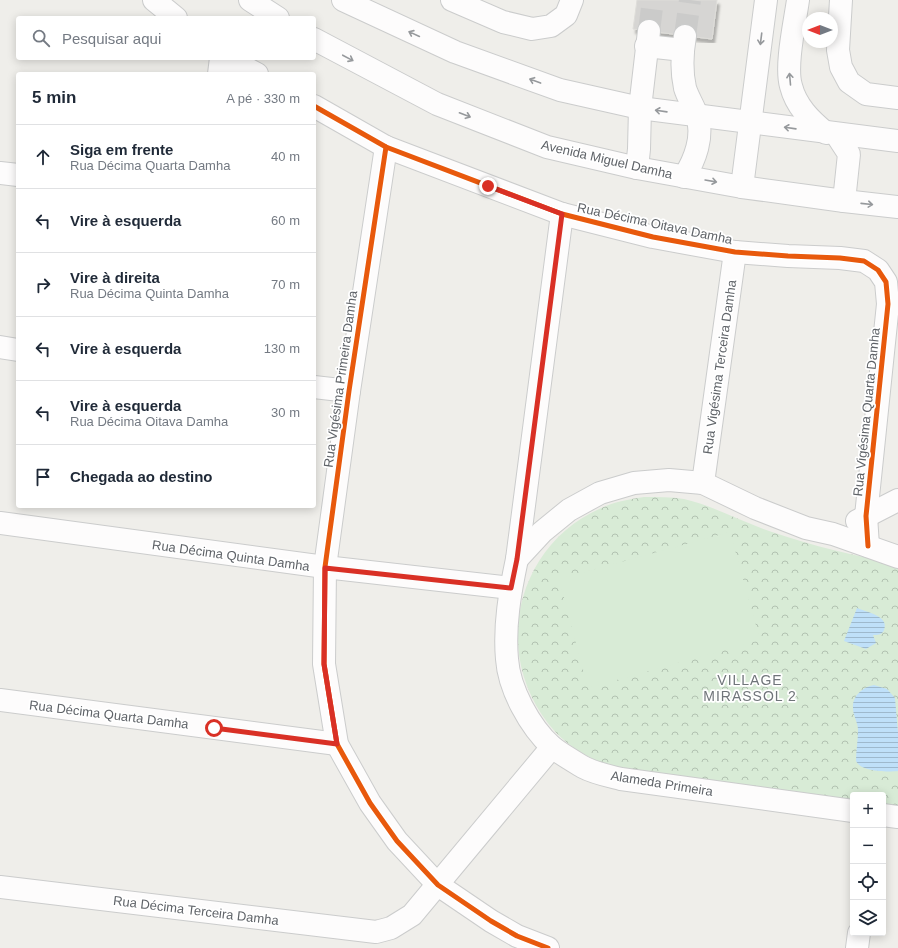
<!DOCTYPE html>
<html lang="pt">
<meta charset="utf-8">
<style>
:root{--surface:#fff;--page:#f6f6f7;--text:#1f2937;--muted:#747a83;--line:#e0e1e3}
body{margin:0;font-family:Arial,sans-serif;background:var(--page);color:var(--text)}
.controls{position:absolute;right:12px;bottom:12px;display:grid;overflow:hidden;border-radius:4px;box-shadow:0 2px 10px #0003}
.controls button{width:36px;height:36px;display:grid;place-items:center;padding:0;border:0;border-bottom:1px solid var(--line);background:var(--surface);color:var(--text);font:20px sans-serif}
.compass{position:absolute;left:802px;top:12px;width:36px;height:36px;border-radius:50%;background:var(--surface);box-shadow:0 2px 10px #0003;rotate:270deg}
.stop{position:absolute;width:12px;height:12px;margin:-9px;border:3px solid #d93025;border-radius:50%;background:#fff}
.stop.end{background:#d93025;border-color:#fff;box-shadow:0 1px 4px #0008}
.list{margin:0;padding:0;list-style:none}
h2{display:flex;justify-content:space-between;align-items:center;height:52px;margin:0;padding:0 16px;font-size:17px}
h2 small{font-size:13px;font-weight:400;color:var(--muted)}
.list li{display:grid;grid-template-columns:26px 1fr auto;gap:12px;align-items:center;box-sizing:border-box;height:64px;padding:0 16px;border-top:1px solid var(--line)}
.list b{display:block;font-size:15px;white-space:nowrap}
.list p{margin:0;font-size:13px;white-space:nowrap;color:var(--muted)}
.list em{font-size:13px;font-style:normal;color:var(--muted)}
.icon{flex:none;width:22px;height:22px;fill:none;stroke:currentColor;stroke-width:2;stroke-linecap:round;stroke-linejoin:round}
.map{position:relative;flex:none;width:898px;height:948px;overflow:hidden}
.search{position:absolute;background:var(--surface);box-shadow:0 2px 10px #0003;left:16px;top:16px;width:300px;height:44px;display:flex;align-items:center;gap:10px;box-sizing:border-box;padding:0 14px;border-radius:4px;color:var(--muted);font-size:15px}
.panel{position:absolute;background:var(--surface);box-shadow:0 2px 10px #0003;left:16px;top:72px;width:300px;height:436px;border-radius:4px}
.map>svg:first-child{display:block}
.park{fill:url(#park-crowns)}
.pitch{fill:#d8ebd6}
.water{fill:url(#water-rules)}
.building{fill:#d6d5d3;stroke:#deddd9;filter:url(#shadow)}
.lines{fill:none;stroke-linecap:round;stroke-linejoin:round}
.minor-tunnel{stroke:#cbcbca;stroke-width:22;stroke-dasharray:22 11;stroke-linecap:butt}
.minor-casing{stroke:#cbcccc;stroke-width:24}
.minor{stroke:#fdfcfc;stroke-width:22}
.cycleway-casing{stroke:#fff;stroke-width:8}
.cycleway{stroke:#e8590c;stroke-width:5}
.oneway{stroke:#96999c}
.route{stroke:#d93025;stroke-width:5}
.labels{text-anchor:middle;stroke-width:3.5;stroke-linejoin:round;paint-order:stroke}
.street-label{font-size:13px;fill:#5f6368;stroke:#fff}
.neighbourhood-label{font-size:14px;letter-spacing:1px;fill:#70757a;stroke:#fff}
</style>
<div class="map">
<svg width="898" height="948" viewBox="0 0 898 948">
<defs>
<pattern id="park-crowns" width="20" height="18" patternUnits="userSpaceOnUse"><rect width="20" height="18" fill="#d8ebd6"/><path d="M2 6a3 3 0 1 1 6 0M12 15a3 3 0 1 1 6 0" fill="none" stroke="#b2c2b1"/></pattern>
<pattern id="water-rules" width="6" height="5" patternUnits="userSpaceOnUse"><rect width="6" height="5" fill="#bfe0f9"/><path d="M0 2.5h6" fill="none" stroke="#9eb9cd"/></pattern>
<filter id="shadow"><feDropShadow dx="2.5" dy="4.5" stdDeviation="1" flood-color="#0004"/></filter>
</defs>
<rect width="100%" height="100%" fill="#efeeea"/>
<path class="park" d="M644 497C657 497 671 497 684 499 714 506 742 522 772 532 813 546 855 556 898 564V806L883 804V795H853V800L619 770C588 759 560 743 542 715 492 640 522 539 606 506 618 501 631 499 644 497Z"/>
<polygon class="pitch" points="730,532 760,640 588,688 559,579"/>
<g class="water">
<path d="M857 608C866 612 890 616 884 630 882 635 877 635 873 635L876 643 866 649 844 641Z"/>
<path d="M874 685 887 689 895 698 898 733V771C887 772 861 772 856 761 856 751 858 740 858 730 858 722 853 716 853 708 852 696 863 687 874 685Z"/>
</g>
<polygon class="building" points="637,0 717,0 712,39 633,29"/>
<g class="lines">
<g class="minor-tunnel">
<polyline points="649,31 653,0"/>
<polyline points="685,36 690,0"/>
</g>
<defs>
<g id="minor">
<polyline points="154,0 176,18"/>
<polyline points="250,0 278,18"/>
<polyline points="343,0 455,52 560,90 640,108 898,141"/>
<polyline points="452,0 503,22 532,29 551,26 566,15 572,0"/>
<path d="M798 0C795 22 785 66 791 86 796 106 810 120 826 133"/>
<polyline points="841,0 838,50 841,67 849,82 866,94 898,98"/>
<polyline points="314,39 437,104 547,147 637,168 742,187 844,201 898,207"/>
<polyline points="646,46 683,50"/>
<polyline points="227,58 257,74"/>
<polyline points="219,74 221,58"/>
<polyline points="314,106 386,147 562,214 653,237 735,252 788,256 840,258 864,261 878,270 886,282 888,304 866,516 868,546"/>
<polyline points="836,134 849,154 844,201"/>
<polyline points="386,147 349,391 325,567 324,664 337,744 370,803 397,841 438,885 491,921 517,936 548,948"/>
<polyline points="637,168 639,149 640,108 649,31"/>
<polyline points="0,173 18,175"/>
<path d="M684 177C695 160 704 136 697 116 694 106 688 98 685 88 681 70 682 53 685 36"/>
<polyline points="742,187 766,0"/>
<path d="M562 214 517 559C510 592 504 625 507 659 509 689 530 727 552 747 561 754 573 761 583 767 594 773 609 776 621 779L853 811"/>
<polyline points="0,347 18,350"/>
<polyline points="314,387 349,391"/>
<polyline points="703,483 735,252"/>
<polyline points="857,521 898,500"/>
<polyline points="0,523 325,567 511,588"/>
<polyline points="517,559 542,532 569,510 600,493 634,483 669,480 703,483 755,508 806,528 833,534 898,557"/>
<polyline points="0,700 337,744"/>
<polyline points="883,815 898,817"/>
<polyline points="0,887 376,932 391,928 412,915 552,747"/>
<polyline points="857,948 859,933"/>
</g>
</defs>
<use href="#minor" class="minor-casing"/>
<use href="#minor" class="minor"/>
<defs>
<g id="cycleway">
<polyline points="314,106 386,147 562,214 653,237 735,252 788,256 840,258 864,261 878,270 886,282 888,304 866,516 868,546"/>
<polyline points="386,147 349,391 325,567 324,664 337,744 370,803 397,841 438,885 491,921 517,936 548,948"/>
</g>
</defs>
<use href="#cycleway" class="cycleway-casing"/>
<use href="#cycleway" class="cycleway"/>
</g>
<defs><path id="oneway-shaft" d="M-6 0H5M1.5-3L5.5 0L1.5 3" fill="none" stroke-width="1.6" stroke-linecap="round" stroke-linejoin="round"/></defs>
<g class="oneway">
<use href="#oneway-shaft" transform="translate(414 34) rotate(-155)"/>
<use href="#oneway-shaft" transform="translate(761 39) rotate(97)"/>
<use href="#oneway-shaft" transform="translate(348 58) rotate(28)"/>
<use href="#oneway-shaft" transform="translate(790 79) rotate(-95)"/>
<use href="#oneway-shaft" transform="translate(535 81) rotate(-160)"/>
<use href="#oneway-shaft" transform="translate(661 111) rotate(-172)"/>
<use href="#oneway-shaft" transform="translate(465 115) rotate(21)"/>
<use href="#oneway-shaft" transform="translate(790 128) rotate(-172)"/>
<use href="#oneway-shaft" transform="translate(711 181) rotate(10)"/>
<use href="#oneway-shaft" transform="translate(867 204) rotate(6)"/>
</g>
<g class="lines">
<polyline class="route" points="214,728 337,744 324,664 325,568 511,588 517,559 562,214 488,186"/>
</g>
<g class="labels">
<g class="street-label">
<text transform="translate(607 159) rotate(13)" y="5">Avenida Miguel Damha</text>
<text transform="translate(655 223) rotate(12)" y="5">Rua Décima Oitava Damha</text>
<text transform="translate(719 367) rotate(-82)" y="5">Rua Vigésima Terceira Damha</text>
<text transform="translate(340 379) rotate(-82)" y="5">Rua Vigésima Primeira Damha</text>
<text transform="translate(866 412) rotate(-84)" y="5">Rua Vigésima Quarta Damha</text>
<text transform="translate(231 555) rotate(8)" y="5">Rua Décima Quinta Damha</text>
<text transform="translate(109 714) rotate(7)" y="5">Rua Décima Quarta Damha</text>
<text transform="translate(662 783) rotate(9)" y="5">Alameda Primeira</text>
<text transform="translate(196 910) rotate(7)" y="5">Rua Décima Terceira Damha</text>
</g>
<g class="neighbourhood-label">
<text x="750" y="685">VILLAGE<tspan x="750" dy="16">MIRASSOL 2</tspan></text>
</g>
</g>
</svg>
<div class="controls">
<button>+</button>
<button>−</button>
<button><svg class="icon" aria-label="locate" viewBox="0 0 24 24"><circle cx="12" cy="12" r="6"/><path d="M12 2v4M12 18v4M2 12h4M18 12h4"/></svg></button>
<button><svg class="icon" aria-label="layers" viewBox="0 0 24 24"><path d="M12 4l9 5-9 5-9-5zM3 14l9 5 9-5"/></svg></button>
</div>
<svg class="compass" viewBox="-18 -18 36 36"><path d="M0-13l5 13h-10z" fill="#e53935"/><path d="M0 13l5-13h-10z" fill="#747a83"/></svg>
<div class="stop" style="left:214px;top:728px"></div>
<div class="stop end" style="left:488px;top:186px"></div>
<div class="search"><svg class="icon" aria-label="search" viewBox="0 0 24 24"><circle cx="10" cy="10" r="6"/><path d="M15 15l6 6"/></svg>Pesquisar aqui</div>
<section class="panel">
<h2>5 min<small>A pé · 330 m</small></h2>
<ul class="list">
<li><svg class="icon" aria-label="ahead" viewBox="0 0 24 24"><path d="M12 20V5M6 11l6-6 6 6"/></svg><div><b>Siga em frente</b><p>Rua Décima Quarta Damha</p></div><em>40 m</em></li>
<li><svg class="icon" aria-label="left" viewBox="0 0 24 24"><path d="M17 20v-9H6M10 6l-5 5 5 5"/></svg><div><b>Vire à esquerda</b></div><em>60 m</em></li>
<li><svg class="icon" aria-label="right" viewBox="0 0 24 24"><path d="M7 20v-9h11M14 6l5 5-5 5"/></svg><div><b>Vire à direita</b><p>Rua Décima Quinta Damha</p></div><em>70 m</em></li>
<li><svg class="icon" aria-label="left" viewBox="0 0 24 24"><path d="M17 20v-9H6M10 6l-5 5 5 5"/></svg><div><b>Vire à esquerda</b></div><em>130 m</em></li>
<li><svg class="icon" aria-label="left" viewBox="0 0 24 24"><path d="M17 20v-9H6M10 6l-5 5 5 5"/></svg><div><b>Vire à esquerda</b><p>Rua Décima Oitava Damha</p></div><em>30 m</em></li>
<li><svg class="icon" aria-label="arrive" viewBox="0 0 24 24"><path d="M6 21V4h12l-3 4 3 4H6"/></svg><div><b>Chegada ao destino</b></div></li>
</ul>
</section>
</div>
